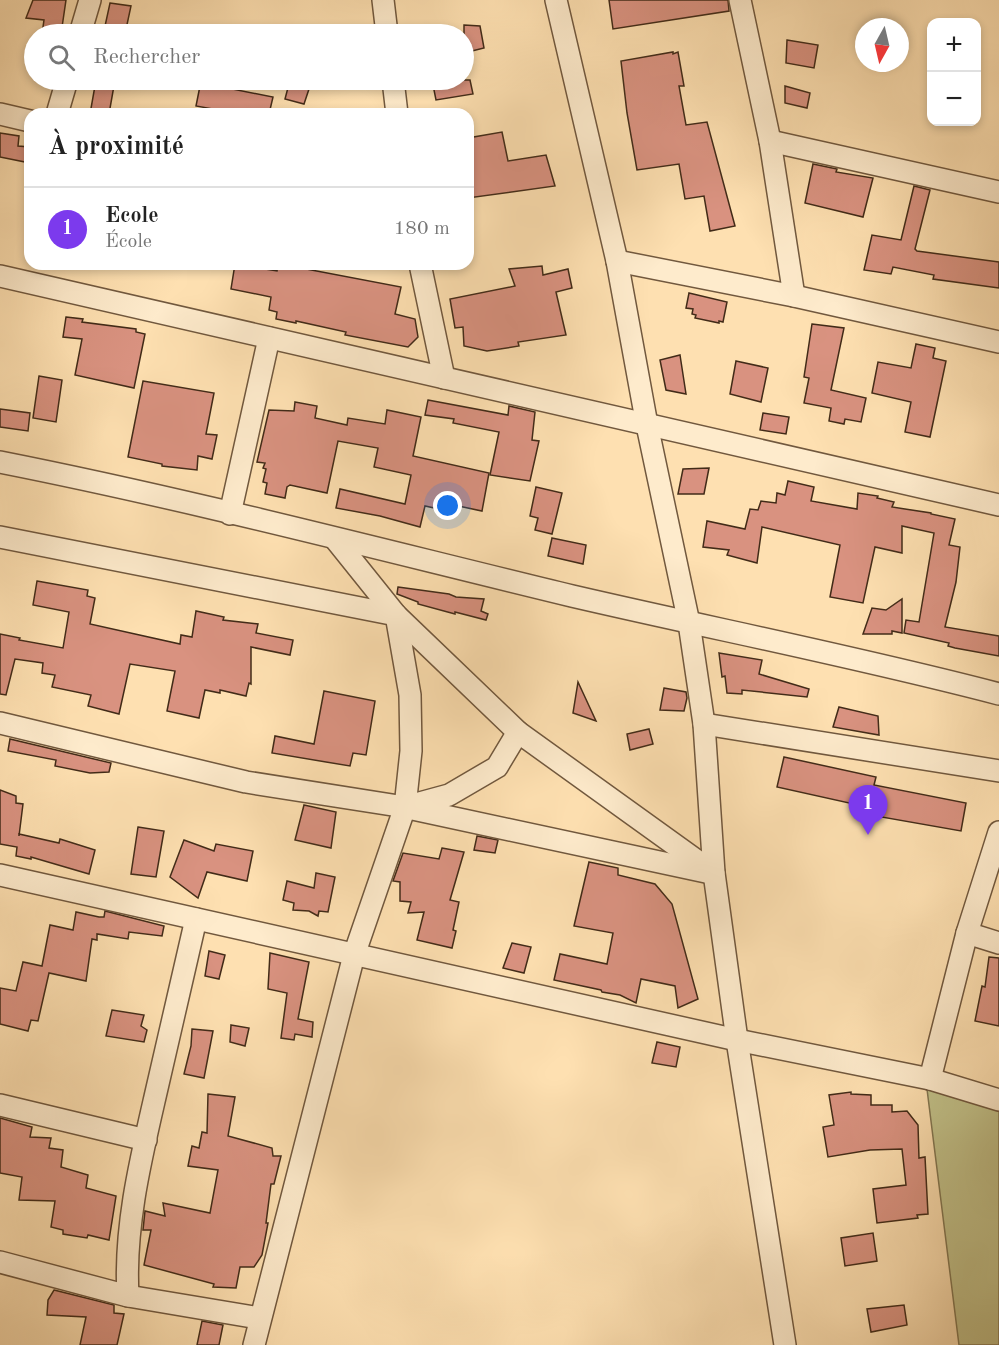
<!DOCTYPE html>
<html lang="fr">
<meta charset="utf-8">
<style>
:root{--surface:#fff;--page:#f6f6f6;--text:#222;--muted:#767676;--line:#e0e0e0;--accent:#7c3aed}
body{margin:0;font-family:"Old Standard TT",serif;background:var(--page);color:var(--text)}
.controls{position:absolute;right:18px;top:18px;display:grid;overflow:hidden;border-radius:12px;box-shadow:0 3px 9px #0003}
.controls button{width:54px;height:54px;display:grid;place-items:center;padding:0;border:0;border-bottom:2px solid var(--line);background:var(--surface);color:var(--text);font:30px sans-serif}
.compass{position:absolute;left:855px;top:18px;width:54px;height:54px;border-radius:50%;background:var(--surface);box-shadow:0 3px 9px #0003;rotate:188deg}
.you{position:absolute;left:448px;top:506px;width:21px;height:21px;margin:-15px;border:4px solid #fff;border-radius:50%;background:#1a73e8;box-shadow:0 0 0 9px #1a73e833}
.badge{display:grid;place-items:center;width:39px;height:39px;border-radius:50%;background:var(--accent);color:#fff;font-size:20px;font-weight:700}
.pin{position:absolute;translate:-50% -50px;filter:drop-shadow(0 2px 3px #0008)}
.pin::after{content:'';position:absolute;top:32px;width:21px;height:18px;background:inherit;clip-path:polygon(0 0,100% 0,50% 100%)}
.list{margin:0;padding:0;list-style:none}
h2{display:flex;justify-content:space-between;align-items:center;height:78px;margin:0;padding:0 24px;font-size:26px}
h2 small{font-size:20px;font-weight:400;color:var(--muted)}
.list li{display:grid;grid-template-columns:39px 1fr auto;gap:18px;align-items:center;box-sizing:border-box;height:84px;padding:0 24px;border-top:2px solid var(--line)}
.list b{display:block;font-size:22px;white-space:nowrap}
.list p{margin:0;font-size:20px;white-space:nowrap;color:var(--muted)}
.list em{font-size:20px;font-style:normal;color:var(--muted)}
.icon{flex:none;width:33px;height:33px;fill:none;stroke:currentColor;stroke-width:2;stroke-linecap:round;stroke-linejoin:round}
.map{position:relative;flex:none;width:999px;height:1345px;overflow:hidden}
.search{position:absolute;background:var(--surface);box-shadow:0 3px 9px #0003;left:24px;top:24px;width:450px;height:66px;display:flex;align-items:center;gap:15px;box-sizing:border-box;padding:0 21px;border-radius:33px;color:var(--muted);font-size:22px}
.panel{position:absolute;background:var(--surface);box-shadow:0 3px 9px #0003;left:24px;top:108px;width:450px;height:162px;border-radius:18px}
.map>svg:first-child{display:block}
.green{fill:#c2c28a;stroke:#827651;stroke-width:1.5}
.building{fill:#d99280;stroke:#422b18;stroke-width:1.5}
.lines{fill:none;stroke-linecap:round;stroke-linejoin:round}
.street-casing{stroke:#71583e;stroke-width:24}
.street{stroke:#feebcc;stroke-width:21}
</style>
<div class="map">
<svg width="999" height="1345" viewBox="0 0 999 1345">
<rect width="100%" height="100%" fill="#fee0b1"/>
<filter id="stains"><feTurbulence type="fractalNoise" baseFrequency=".00333" numOctaves="4"/><feColorMatrix values="0 0 0 0 .2 0 0 0 0 .09 0 0 0 0 .02 0 0 0 .5 -.17"/></filter>
<radialGradient id="worn" r=".72"><stop offset=".6" stop-color="#630" stop-opacity="0"/><stop offset="1" stop-color="#630" stop-opacity=".3"/></radialGradient>
<polygon class="green" points="927,1089 999,1110 999,1345 959,1345"/>
<g class="building">
<polygon points="33,0 66,0 61,34 42,34 44,20 26,18"/>
<polygon points="609,0 728,0 729,11 613,29"/>
<polygon points="110,3 131,6 125,34 106,34 107,27 105,26"/>
<polygon points="464,25 480,26 484,48 464,53"/>
<polygon points="787,40 818,45 814,68 786,63"/>
<polygon points="673,52 673,54 678,52 684,86 679,86 686,125 707,122 735,226 710,231 704,196 685,199 679,164 637,170 627,113 621,61"/>
<polygon points="96,80 115,80 109,114 90,114"/>
<polygon points="205,80 234,80 232,89 273,97 269,114 240,114 196,106 200,86 204,87"/>
<polygon points="290,80 312,80 304,104 285,99"/>
<polygon points="432,80 470,80 473,94 436,100"/>
<polygon points="785,86 810,93 807,108 785,103"/>
<polygon points="502,132 508,161 546,155 555,186 468,198 468,138"/>
<polygon points="0,133 19,136 18,146 30,147 30,163 0,157"/>
<polygon points="813,164 837,169 836,172 873,178 863,217 805,203"/>
<polygon points="914,186 930,190 915,249 917,251 999,262 999,288 933,279 934,275 893,267 891,274 864,270 872,235 901,240"/>
<polygon points="235,264 277,271 278,264 280,264 401,287 395,314 415,319 418,337 408,347 345,335 346,332 296,321 296,323 276,319 277,312 269,310 271,297 231,289"/>
<polygon points="542,266 543,275 568,269 572,288 556,292 566,335 518,342 519,346 487,351 464,346 463,327 455,328 450,299 515,286 509,269"/>
<polygon points="689,293 727,302 723,322 719,321 719,323 695,318 696,315 692,314 693,309 686,308"/>
<polygon points="66,317 83,319 82,322 136,329 136,332 145,334 134,388 75,375 82,339 63,337"/>
<polygon points="812,324 844,328 831,390 866,398 861,422 845,419 844,424 829,421 831,408 804,403 809,378 804,377"/>
<polygon points="916,344 935,348 933,358 946,361 930,437 905,432 911,402 872,393 878,362 911,368"/>
<polygon points="680,355 686,394 666,390 660,360"/>
<polygon points="736,361 768,368 761,402 730,394"/>
<polygon points="39,376 62,380 56,422 33,418"/>
<polygon points="143,381 214,393 206,434 217,435 212,459 198,456 197,470 162,466 162,464 128,457"/>
<polygon points="428,400 508,415 509,406 535,412 532,440 539,441 530,481 490,475 499,432 453,423 454,419 425,415"/>
<polygon points="295,402 317,406 315,418 347,425 348,418 385,424 387,410 421,417 413,456 489,473 482,511 444,503 443,510 425,506 420,527 380,516 336,508 340,489 405,504 411,475 374,467 378,448 338,441 327,493 290,485 287,487 285,498 265,494 267,483 263,482 266,469 263,468 265,463 257,462 269,410 294,411"/>
<polygon points="0,409 30,413 28,431 0,427"/>
<polygon points="763,413 789,417 786,434 760,430"/>
<polygon points="709,468 704,494 678,494 683,469"/>
<polygon points="788,481 814,487 811,501 857,509 858,493 878,496 877,498 894,502 892,507 931,513 931,514 955,519 949,545 960,547 956,582 945,627 999,636 999,656 955,648 948,646 949,643 904,633 906,620 919,622 934,533 902,526 902,553 875,547 863,603 830,597 840,545 762,527 757,563 727,555 729,550 703,547 707,521 745,529 750,509 758,510 761,501 776,503 777,493 785,495"/>
<polygon points="536,487 562,493 552,534 535,530 538,518 530,516"/>
<polygon points="552,538 586,545 583,564 548,556"/>
<polygon points="37,581 88,590 87,596 95,598 90,624 180,644 181,635 192,637 196,611 224,617 223,620 258,624 256,633 293,640 290,655 251,647 251,684 249,683 246,696 220,690 220,693 205,690 199,718 167,711 175,671 130,664 119,714 88,706 91,695 52,687 55,675 42,673 43,663 15,659 6,695 0,694 0,634 20,638 19,640 63,648 69,612 33,605"/>
<polygon points="398,587 449,594 456,597 484,599 481,611 488,614 486,620 455,612 455,614 418,604 418,602 397,594"/>
<polygon points="902,599 902,633 892,631 892,634 863,634 872,608 886,610"/>
<polygon points="719,653 762,660 759,674 809,689 807,697 742,690 742,694 727,693 725,676 722,677"/>
<polygon points="578,682 596,721 573,713"/>
<polygon points="664,688 686,692 687,698 684,711 660,710"/>
<polygon points="324,691 375,701 366,755 353,753 350,766 272,753 275,736 314,744"/>
<polygon points="839,707 878,716 879,735 833,727"/>
<polygon points="649,729 653,744 630,750 627,734"/>
<polygon points="10,739 111,763 109,772 90,773 55,766 56,760 8,751"/>
<polygon points="784,757 876,777 874,785 966,803 961,831 853,812 854,804 777,787"/>
<polygon points="0,790 16,796 16,803 23,804 19,836 19,834 59,843 60,839 95,850 89,874 31,857 31,859 16,856 17,847 0,844"/>
<polygon points="304,805 336,812 331,848 295,840"/>
<polygon points="138,827 164,831 156,877 131,874"/>
<polygon points="477,836 498,840 495,853 474,850"/>
<polygon points="184,840 214,851 216,844 253,851 247,881 207,872 198,898 170,877"/>
<polygon points="442,848 464,852 450,900 459,902 453,930 456,931 452,948 417,940 424,912 408,913 411,902 400,901 400,882 393,881 403,853 439,859"/>
<polygon points="589,862 618,868 618,875 655,884 672,904 698,999 678,1008 675,986 641,979 636,1003 620,995 602,992 601,990 554,980 560,954 607,964 613,933 574,926"/>
<polygon points="316,873 335,877 328,912 319,911 318,916 309,911 293,910 294,903 283,900 287,881 314,888"/>
<polygon points="105,911 164,926 162,936 129,932 128,939 97,934 97,940 92,939 86,981 49,973 38,1021 31,1020 28,1031 0,1024 0,988 16,991 23,962 42,966 50,925 73,930 76,912 99,917 104,917"/>
<polygon points="512,943 531,947 524,973 503,968"/>
<polygon points="209,951 225,955 219,979 205,976"/>
<polygon points="270,953 309,962 298,1019 313,1022 312,1037 295,1034 294,1040 281,1038 287,993 268,989"/>
<polygon points="989,957 999,958 999,1026 975,1021 982,986 985,987"/>
<polygon points="112,1010 144,1015 141,1026 147,1030 144,1042 106,1036"/>
<polygon points="231,1025 249,1028 245,1046 230,1042"/>
<polygon points="192,1029 213,1031 204,1078 184,1074 191,1046"/>
<polygon points="657,1042 680,1047 676,1067 652,1063"/>
<polygon points="851,1092 851,1094 871,1095 871,1105 892,1105 892,1112 907,1111 918,1125 919,1158 925,1157 928,1214 917,1215 918,1218 877,1223 873,1189 906,1185 902,1149 870,1150 828,1157 823,1127 834,1125 829,1095"/>
<polygon points="208,1094 235,1097 228,1136 272,1148 273,1156 281,1156 274,1184 271,1184 266,1223 268,1223 262,1255 254,1267 240,1267 236,1288 213,1287 214,1284 144,1265 151,1230 143,1230 145,1211 165,1216 163,1203 210,1213 218,1170 188,1166 192,1146 199,1148 202,1132 207,1133"/>
<polygon points="0,1118 32,1127 30,1137 51,1138 49,1148 63,1150 61,1167 88,1175 86,1188 116,1196 109,1240 88,1235 87,1238 63,1234 63,1230 51,1227 55,1201 19,1200 22,1177 0,1173"/>
<polygon points="873,1233 877,1261 845,1266 841,1238"/>
<polygon points="54,1290 114,1305 114,1313 124,1314 117,1345 80,1345 86,1317 47,1315 48,1300"/>
<polygon points="904,1305 907,1325 871,1332 867,1309"/>
<polygon points="202,1321 223,1325 219,1345 197,1345"/>
</g>
<g class="lines">
<defs>
<g id="street">
<polyline points="383,0 387,34"/>
<polyline points="556,0 617,261 647,425 689,623 704,724 714,873 737,1040 785,1345"/>
<polyline points="740,0 770,141 794,296"/>
<polyline points="80,34 90,0"/>
<polyline points="393,80 397,114"/>
<polyline points="0,114 30,121"/>
<polyline points="57,114 67,80"/>
<polyline points="770,141 999,192"/>
<polyline points="617,261 794,296 999,342"/>
<polyline points="420,264 444,378"/>
<polyline points="0,276 999,505"/>
<path d="M0 462C192 500 382 550 572 596 714 629 858 657 999 694"/>
<polyline points="230,514 269,338"/>
<polyline points="0,537 396,615 410,695 411,751 405,807 354,955 254,1345"/>
<polyline points="335,539 396,615 518,732"/>
<polyline points="0,723 246,782 405,807 449,795 497,767 518,732 714,873"/>
<polyline points="704,724 999,771"/>
<polyline points="408,808 706,872"/>
<polyline points="0,875 737,1040 930,1079 999,1100"/>
<polyline points="967,933 999,943"/>
<polyline points="930,1079 967,933 999,832"/>
<polyline points="0,1105 146,1140"/>
<polyline points="0,1262 128,1296 259,1318"/>
<path d="M128 1296C124 1229 140 1162 155 1097 169 1038 182 978 196 919"/>
</g>
</defs>
<use href="#street" class="street-casing"/>
<use href="#street" class="street"/>
</g>
<rect width="100%" height="100%" filter="url(#stains)"/>
<rect width="100%" height="100%" fill="url(#worn)"/>
</svg>
<div class="controls">
<button>+</button>
<button>−</button>
</div>
<svg class="compass" viewBox="-18 -18 36 36"><path d="M0-13l5 13h-10z" fill="#e53935"/><path d="M0 13l5-13h-10z" fill="#767676"/></svg>
<div class="you"></div>
<div class="pin badge" style="left:868px;top:835px">1</div>
<div class="search"><svg class="icon" aria-label="search" viewBox="0 0 24 24"><circle cx="10" cy="10" r="6"/><path d="M15 15l6 6"/></svg>Rechercher</div>
<section class="panel">
<h2>À proximité<small></small></h2>
<ul class="list">
<li><span class="badge">1</span><div><b>Ecole</b><p>École</p></div><em>180 m</em></li>
</ul>
</section>
</div>
